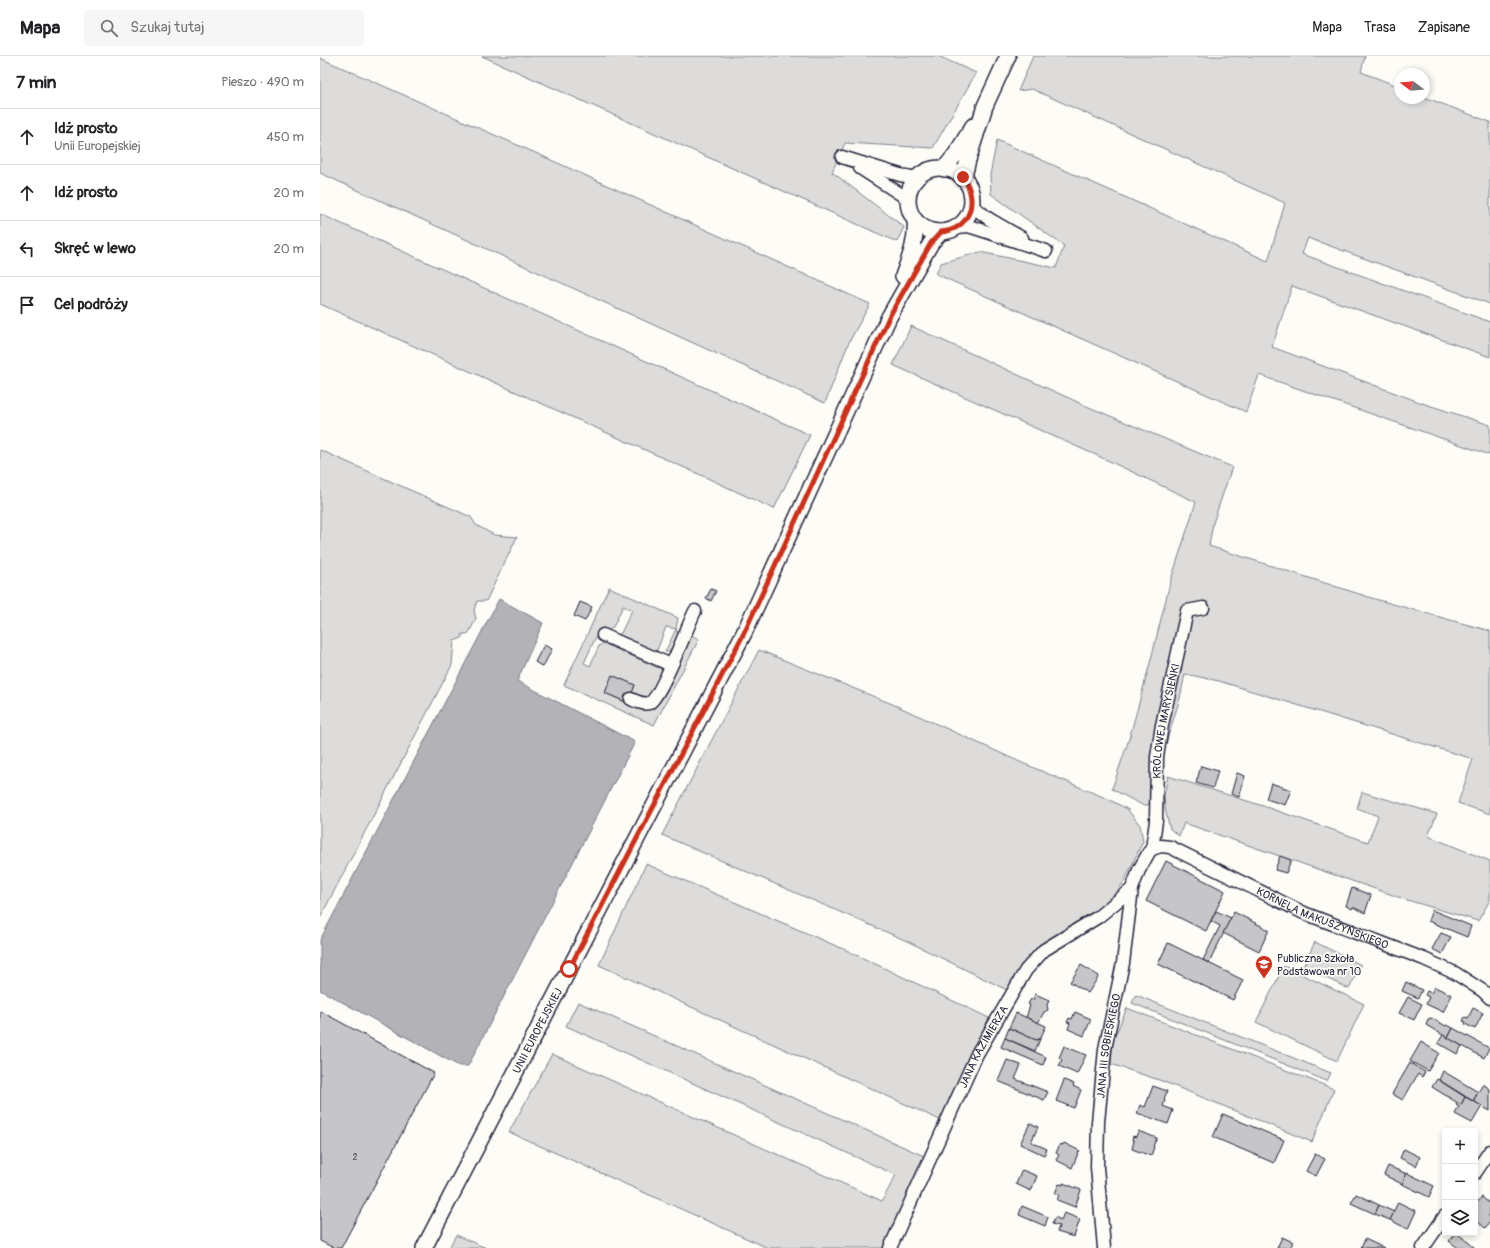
<!DOCTYPE html>
<html lang="pl">
<meta charset="utf-8">
<style>
:root{--surface:#fff;--page:#f6f6f6;--text:#202124;--muted:#757577;--line:#e0e0e0}
body{margin:0;font-family:Pangolin,sans-serif;background:var(--page);color:var(--text)}
.controls{position:absolute;right:12px;bottom:12px;display:grid;overflow:hidden;border-radius:4px;box-shadow:0 2px 6px #0003}
.controls button{width:36px;height:36px;display:grid;place-items:center;padding:0;border:0;border-bottom:1px solid var(--line);background:var(--surface);color:var(--text);font:20px sans-serif}
.compass{position:absolute;left:1074px;top:12px;width:36px;height:36px;border-radius:50%;background:var(--surface);box-shadow:0 2px 6px #0003;rotate:286deg}
.stop{position:absolute;width:12px;height:12px;margin:-9px;border:3px solid #c8321e;border-radius:50%;background:#fff}
.stop.end{background:#c8321e;border-color:#fff;box-shadow:0 1px 4px #0008}
.list{margin:0;padding:0;list-style:none}
h2{display:flex;justify-content:space-between;align-items:center;height:52px;margin:0;padding:0 16px;font-size:17px}
h2 small{font-size:13px;font-weight:400;color:var(--muted)}
.list li{display:grid;grid-template-columns:26px 1fr auto;gap:12px;align-items:center;box-sizing:border-box;height:56px;padding:0 16px;border-top:1px solid var(--line)}
.list b{display:block;font-size:15px;white-space:nowrap}
.list p{margin:0;font-size:13px;white-space:nowrap;color:var(--muted)}
.list em{font-size:13px;font-style:normal;color:var(--muted)}
.icon{flex:none;width:22px;height:22px;fill:none;stroke:currentColor;stroke-width:2;stroke-linecap:round;stroke-linejoin:round}
.map{position:relative;flex:none;width:1170px;height:1192px;overflow:hidden}
header{display:flex;align-items:center;gap:24px;box-sizing:border-box;height:56px;padding:0 20px;background:var(--surface);border-bottom:1px solid var(--line)}
header strong{font-size:19px}
nav{display:flex;gap:22px;margin-inline-start:auto;font-size:14px}
.search{width:280px;height:36px;background:var(--page);display:flex;align-items:center;gap:10px;box-sizing:border-box;padding:0 14px;border-radius:4px;color:var(--muted);font-size:15px}
main{display:flex}
aside{flex:1;background:var(--surface)}
.map>svg:first-child{display:block}
.green{fill:#dddcdb;stroke:#807f8b}
.water{fill:#b2b2b7;stroke:#787885}
.building{fill:#c6c6c8;stroke:#22223b}
.lines{fill:none;stroke-linecap:round;stroke-linejoin:round}
.minor-casing{stroke:#22223b;stroke-width:15}
.major-casing{stroke:#22223b;stroke-width:18}
.minor{stroke:#fdfcf7;stroke-width:12}
.major{stroke:#fdfcf7;stroke-width:15}
.route{stroke:#c8321e;stroke-width:5}
.labels{text-anchor:middle;stroke-width:3.5;stroke-linejoin:round;paint-order:stroke}
.number-label{font-size:9px;fill:#4b4b5e}
.street-label{font-size:11px;fill:#22223b;stroke:#fdfcf7}
.poi-label{font-size:11px;fill:#22223b;stroke:#fdfcf7;text-anchor:start}
</style>
<header>
<strong>Mapa</strong>
<div class="search"><svg class="icon" aria-label="search" viewBox="0 0 24 24"><circle cx="10" cy="10" r="6"/><path d="M15 15l6 6"/></svg>Szukaj tutaj</div>
<nav><a>Mapa</a><a>Trasa</a><a>Zapisane</a></nav>
</header>
<main>
<aside>
<h2>7 min<small>Pieszo · 490 m</small></h2>
<ul class="list">
<li><svg class="icon" aria-label="ahead" viewBox="0 0 24 24"><path d="M12 20V5M6 11l6-6 6 6"/></svg><div><b>Idź prosto</b><p>Unii Europejskiej</p></div><em>450 m</em></li>
<li><svg class="icon" aria-label="ahead" viewBox="0 0 24 24"><path d="M12 20V5M6 11l6-6 6 6"/></svg><div><b>Idź prosto</b></div><em>20 m</em></li>
<li><svg class="icon" aria-label="left" viewBox="0 0 24 24"><path d="M17 20v-9H6M10 6l-5 5 5 5"/></svg><div><b>Skręć w lewo</b></div><em>20 m</em></li>
<li><svg class="icon" aria-label="arrive" viewBox="0 0 24 24"><path d="M6 21V4h12l-3 4 3 4H6"/></svg><div><b>Cel podróży</b></div></li>
</ul>
</aside>
<div class="map">
<svg width="1170" height="1192" viewBox="0 0 1170 1192">
<rect width="100%" height="100%" fill="#fdfcf7"/>
<filter id="ink" filterUnits="userSpaceOnUse"><feTurbulence type="fractalNoise" baseFrequency=".025" numOctaves="2"/><feDisplacementMap in="SourceGraphic" scale="8" xChannelSelector="R" yChannelSelector="G"/><feConvolveMatrix kernelMatrix="1 2 1 2 8 2 1 2 1" color-interpolation-filters="sRGB"/></filter>
<g filter="url(#ink)">
<g class="green">
<polygon points="162,0 618,0 656,17 613,92 525,87 512,116 584,171 577,186"/>
<polygon points="713,0 1045,0 1041,16 1080,31 1080,42 1104,42 1104,41 1170,66 1170,248 988,182 982,198 1170,266 1170,301 972,230 952,291 1102,347 1170,369 1170,399 939,319 926,356 616,218 621,207 660,196 736,212 744,190 671,138 670,119 677,84 948,205 965,147 712,33 698,35"/>
<polygon points="0,2 220,99 550,248 529,286 505,347 0,117"/>
<polygon points="0,158 490,379 454,453 383,420 0,248"/>
<polygon points="591,270 764,349 912,411 893,467 889,490 1055,543 1170,575 1170,758 1138,747 1153,703 899,625 865,618 860,642 844,694 835,734 829,748 824,750 792,733 809,683 829,611 850,527 876,446 787,404 573,309"/>
<polygon points="0,394 151,461 156,469 174,479 197,481 166,545 157,545 154,554 156,563 148,578 142,578 142,582 134,585 132,609 0,862"/>
<polygon points="289,531 358,562 356,573 358,579 352,592 347,596 345,596 356,573 346,571 336,597 298,581 300,577 301,577 312,554 303,550 293,571 288,575 279,574 264,607 270,610 279,590 283,587 343,614 330,643 311,639 315,629 293,620 285,637 307,647 326,651 367,577 379,583 334,669 244,629"/>
<polygon points="439,594 577,650 700,706 788,743 807,753 820,769 823,785 806,822 793,843 779,854 736,879 717,894 702,909 687,934 587,885 342,779"/>
<polygon points="848,720 940,749 1048,786 1058,760 1037,752 1042,736 1117,758 1108,780 1170,805 1170,844 1158,865 1087,844 864,767 859,780 850,773 845,753 844,739"/>
<polygon points="326,808 528,895 669,962 620,1064 279,909"/>
<polygon points="995,886 1041,909 1029,933 983,911"/>
<polygon points="964,910 1044,948 1017,1005 936,966"/>
<polygon points="816,939 1011,1017 1007,1025 812,947"/>
<polygon points="258,946 604,1100 565,1192 448,1192 189,1076 232,998 562,1145 576,1119 246,970"/>
<polygon points="807,952 1014,1033 992,1086 842,1025 791,1008 793,984"/>
<polygon points="136,1179 166,1192 129,1192"/>
</g>
<polygon class="water" points="179,543 223,567 197,625 315,686 148,1010 139,1010 0,934 0,884"/>
<g class="building">
<polygon points="391,533 396,535 391,545 386,542"/>
<polygon points="260,546 272,551 265,565 254,560"/>
<polygon points="224,589 232,593 223,611 215,606"/>
<polygon points="292,619 315,629 308,647 285,637"/>
<polygon points="881,710 898,715 893,732 876,727"/>
<polygon points="917,717 925,720 919,741 911,738"/>
<polygon points="951,727 971,734 965,749 946,743"/>
<polygon points="960,800 971,804 966,817 955,814"/>
<polygon points="846,805 905,835 886,875 826,845"/>
<polygon points="1032,832 1051,839 1045,857 1033,851 1032,853 1026,850"/>
<polygon points="1112,854 1151,870 1147,881 1108,865"/>
<polygon points="896,855 911,862 889,907 883,904 900,870 891,865"/>
<polygon points="914,856 949,874 939,895 903,877"/>
<polygon points="1121,877 1131,881 1122,898 1112,893"/>
<polygon points="848,887 923,924 913,944 838,908"/>
<polygon points="761,909 779,920 768,937 750,926"/>
<polygon points="1086,926 1102,934 1098,942 1082,935"/>
<polygon points="1115,931 1132,939 1123,956 1106,948 1109,941 1105,939 1107,935 1111,937"/>
<polygon points="715,938 729,944 727,949 728,954 724,956 718,967 706,962 710,949 708,948 711,943 713,944"/>
<polygon points="1088,941 1102,948 1094,964 1079,957"/>
<polygon points="1153,952 1163,957 1155,973 1145,968 1146,966 1143,965 1145,961 1148,962"/>
<polygon points="0,955 114,1017 21,1192 14,1192 0,1185"/>
<polygon points="755,956 771,963 764,980 748,973 750,967 747,966 749,962 752,963"/>
<polygon points="696,957 726,970 720,983 716,984 689,972"/>
<polygon points="1111,962 1126,970 1127,969 1133,972 1128,982 1106,969 1108,963"/>
<polygon points="689,972 716,984 720,983 715,995 685,982"/>
<polygon points="1133,972 1169,992 1164,1002 1128,982"/>
<polygon points="1123,979 1142,990 1137,998 1118,987"/>
<polygon points="685,982 726,1001 723,1009 681,991"/>
<polygon points="1101,986 1119,997 1108,1015 1090,1005"/>
<polygon points="744,990 766,999 757,1018 739,1010 742,1004 739,1002"/>
<polygon points="687,1004 701,1009 695,1023 728,1036 724,1044 678,1025"/>
<polygon points="1090,1007 1105,1016 1102,1021 1098,1018 1083,1044 1072,1038"/>
<polygon points="1123,1015 1158,1036 1153,1045 1119,1024"/>
<polygon points="1117,1023 1145,1041 1141,1049 1112,1031"/>
<polygon points="744,1024 754,1028 753,1030 761,1034 754,1052 736,1045"/>
<polygon points="1163,1028 1170,1033 1170,1055 1153,1045"/>
<polygon points="833,1030 847,1035 844,1043 845,1044 843,1050 853,1054 848,1068 817,1057 820,1049 825,1051"/>
<polygon points="1145,1041 1162,1050 1152,1067 1135,1058 1139,1051 1136,1049 1137,1047 1141,1049"/>
<polygon points="903,1058 964,1084 954,1107 893,1081"/>
<polygon points="710,1067 718,1071 711,1086 727,1093 724,1099 700,1088"/>
<polygon points="818,1075 837,1082 833,1090 834,1091 831,1100 812,1093 814,1085 812,1084 813,1080 816,1081"/>
<polygon points="744,1087 760,1095 759,1095 752,1112 736,1104 739,1099 736,1097 740,1088 743,1089"/>
<polygon points="1084,1093 1100,1101 1096,1110 1080,1102"/>
<polygon points="995,1098 1005,1103 996,1120 986,1115"/>
<polygon points="1068,1110 1087,1118 1082,1128 1064,1119"/>
<polygon points="702,1114 717,1120 711,1135 696,1128"/>
<polygon points="1087,1117 1114,1130 1109,1141 1082,1128"/>
<polygon points="743,1127 761,1134 755,1151 737,1144 739,1139 735,1137 739,1128 743,1129"/>
<polygon points="1036,1138 1059,1149 1055,1158 1031,1147"/>
<polygon points="1162,1141 1170,1148 1170,1158 1169,1159 1170,1166 1165,1172 1155,1163 1155,1149"/>
<polygon points="1078,1146 1096,1155 1088,1173 1070,1164"/>
<polygon points="1059,1149 1074,1156 1070,1164 1055,1158"/>
<polygon points="702,1150 728,1161 725,1170 699,1159"/>
<polygon points="744,1157 760,1163 754,1181 737,1176 739,1170 732,1168 735,1161 741,1164"/>
<polygon points="1135,1177 1137,1177 1155,1192 1138,1192 1129,1185"/>
<polygon points="962,1181 973,1186 970,1192 957,1192"/>
<polygon points="1045,1183 1064,1192 1041,1192"/>
</g>
<g class="lines">
<defs>
<g id="minor">
<polyline points="522,101 580,119 597,122"/>
<polyline points="540,112 588,143"/>
<polyline points="651,149 669,163 702,182"/>
<polyline points="637,171 648,170 655,172 726,195"/>
<polyline points="283,579 351,609"/>
<path d="M311 643C316 645 323 649 329 647 340 643 368 569 375 555"/>
<path id="s1" d="M832 793 836 765 837 701 842 669 867 555 883 552"/>
<polyline points="1155,1117 1170,1095"/>
<path id="s2" d="M570 1192 657 998 706 914 724 894 778 861 812 833"/>
<path id="s3" d="M784 1192 777 1111 778 1066 785 993 803 907 812 833 819 814 829 796 832 793 841 790 850 791 984 857 1104 903 1135 917 1163 935 1170 942"/>
<polyline points="1103,1192 1125,1160"/>
</g>
<g id="major">
<circle cx="620" cy="144" r="32"/>
<polyline points="624,113 636,98 653,70"/>
<polyline points="645,124 645,116 648,104 665,50 688,0"/>
<path d="M583 220C590 201 597 184 595 164"/>
<path id="s4" d="M104 1192 424 577 569 261 611 187 621 176"/>
</g>
</defs>
<use href="#minor" class="minor-casing"/>
<use href="#major" class="major-casing"/>
<use href="#minor" class="minor"/>
<use href="#major" class="major"/>
</g>
</g>
<g class="lines" filter="url(#ink)">
<path class="route" d="M249 913 424 577 569 261 611 187 621 176C651 173 659 144 643 121"/>
</g>
<defs>
<symbol id="school-pin" viewBox="-11 -11 22 30"><path d="M0 17L-7.5 6A9.5 9.5 0 1 1 7.5 6Z" fill="#c8321e" stroke="#fdfcf7"/><path d="M0-5L7-2L0 1L-7-2ZM-4 1L0 2.5L4 1V4Q0 6-4 4Z" fill="#fff"/></symbol>
</defs>
<g fill-rule="evenodd">
<use href="#school-pin" x="934" y="898" width="20" height="27"/>
</g>
<g class="labels">
<g class="number-label">
<text x="35" y="1104">2</text>
</g>
<g class="street-label">
<text dy="4" stroke="none"><textPath href="#s1" startOffset="129">KRÓLOWEJ MARYSIEŃKI</textPath></text>
<text dy="4" stroke="none"><textPath href="#s3" startOffset="594">KORNELA MAKUSZYŃSKIEGO</textPath></text>
<text dy="4" stroke="none"><textPath href="#s4" startOffset="245">UNII EUROPEJSKIEJ</textPath></text>
<text dy="4" stroke="none"><textPath href="#s3" startOffset="203">JANA III SOBIESKIEGO</textPath></text>
<text dy="4" stroke="none"><textPath href="#s2" startOffset="222">JANA KAZIMIERZA</textPath></text>
</g>
<g class="poi-label">
<text x="957" y="906">Publiczna Szkoła<tspan x="957" dy="13">Podstawowa nr 10</tspan></text>
</g>
</g>
</svg>
<div class="controls">
<button>+</button>
<button>−</button>
<button><svg class="icon" aria-label="layers" viewBox="0 0 24 24"><path d="M12 4l9 5-9 5-9-5zM3 14l9 5 9-5"/></svg></button>
</div>
<svg class="compass" viewBox="-18 -18 36 36"><path d="M0-13l5 13h-10z" fill="#e53935"/><path d="M0 13l5-13h-10z" fill="#757577"/></svg>
<div class="stop" style="left:249px;top:913px"></div>
<div class="stop end" style="left:643px;top:121px"></div>
</div>
</main>
